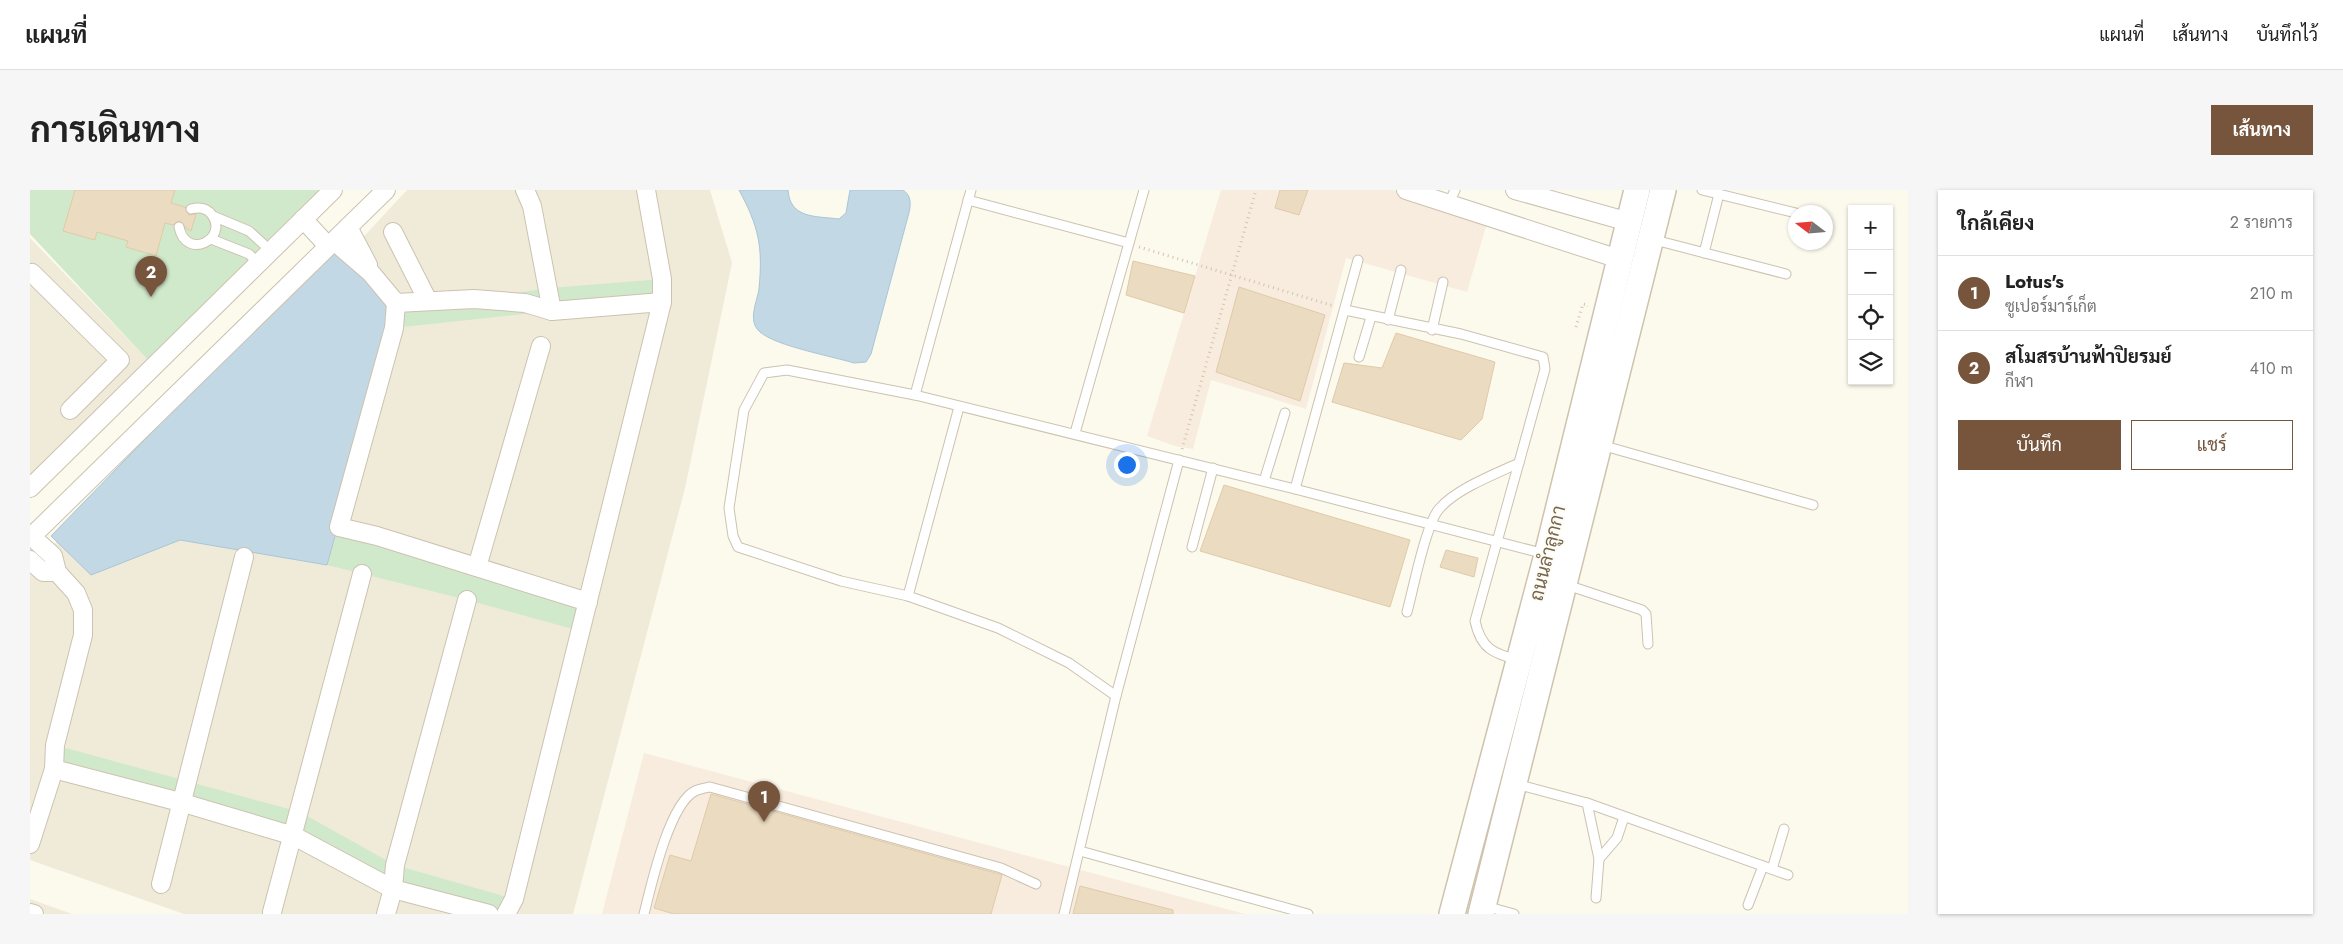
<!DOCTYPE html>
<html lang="th">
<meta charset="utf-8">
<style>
:root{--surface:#fff;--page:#f6f6f6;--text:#222;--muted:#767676;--line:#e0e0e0;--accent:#76553c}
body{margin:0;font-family:Jost,Sarabun,sans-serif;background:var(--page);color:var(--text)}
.controls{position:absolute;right:15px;top:15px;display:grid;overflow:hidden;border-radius:0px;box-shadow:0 1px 4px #0004}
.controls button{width:45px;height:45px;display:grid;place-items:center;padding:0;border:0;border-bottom:1px solid var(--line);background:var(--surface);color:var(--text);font:25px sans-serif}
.compass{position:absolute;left:1758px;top:15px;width:45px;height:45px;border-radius:50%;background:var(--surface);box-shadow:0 1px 4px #0004;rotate:286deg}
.you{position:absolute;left:1096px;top:274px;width:18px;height:18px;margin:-12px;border:4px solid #fff;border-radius:50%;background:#1a73e8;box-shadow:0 0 0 8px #1a73e833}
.badge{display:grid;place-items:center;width:32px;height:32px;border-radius:50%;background:var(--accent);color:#fff;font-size:16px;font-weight:700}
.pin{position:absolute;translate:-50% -41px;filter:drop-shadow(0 1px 2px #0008)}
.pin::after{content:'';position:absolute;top:26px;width:18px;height:15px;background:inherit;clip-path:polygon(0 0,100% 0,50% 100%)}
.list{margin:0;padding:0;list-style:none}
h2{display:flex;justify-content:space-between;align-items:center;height:65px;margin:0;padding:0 20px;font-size:21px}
h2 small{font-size:16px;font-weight:400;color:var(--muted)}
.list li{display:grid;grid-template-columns:32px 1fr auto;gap:15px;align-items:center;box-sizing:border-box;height:75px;padding:0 20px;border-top:1px solid var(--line)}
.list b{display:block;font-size:19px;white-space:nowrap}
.list p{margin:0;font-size:16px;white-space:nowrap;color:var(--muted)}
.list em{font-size:16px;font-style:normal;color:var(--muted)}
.actions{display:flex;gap:10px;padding:15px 20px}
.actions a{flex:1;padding:11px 0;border:1px solid var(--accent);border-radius:0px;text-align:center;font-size:18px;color:var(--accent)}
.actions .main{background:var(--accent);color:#fff}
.icon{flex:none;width:28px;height:28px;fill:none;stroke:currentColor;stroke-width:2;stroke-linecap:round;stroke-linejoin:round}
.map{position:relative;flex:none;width:1878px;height:724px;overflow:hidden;border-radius:0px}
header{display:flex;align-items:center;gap:30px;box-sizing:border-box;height:70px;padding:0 25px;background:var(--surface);border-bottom:1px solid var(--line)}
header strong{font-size:24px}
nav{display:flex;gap:28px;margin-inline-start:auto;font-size:18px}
.intro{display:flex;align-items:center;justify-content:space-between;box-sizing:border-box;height:120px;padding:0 30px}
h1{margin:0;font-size:35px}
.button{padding:12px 22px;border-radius:0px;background:var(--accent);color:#fff;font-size:18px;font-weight:700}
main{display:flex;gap:30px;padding:0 30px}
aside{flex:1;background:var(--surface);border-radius:0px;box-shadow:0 1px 4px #0004}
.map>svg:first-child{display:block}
.residential{fill:#f0ebd9}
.commercial{fill:#f8ecdf}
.green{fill:#d1e9cb}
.water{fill:#c2d8e5;stroke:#a9c5d6}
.building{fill:#eadbc1;stroke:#e1caa8}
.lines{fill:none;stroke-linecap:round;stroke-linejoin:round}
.lane-casing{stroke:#ccc2b0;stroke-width:11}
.street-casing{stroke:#ccc2b0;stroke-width:20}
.secondary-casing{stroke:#cec3ae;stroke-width:28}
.path{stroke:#d5c3a9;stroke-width:3;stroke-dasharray:1 4;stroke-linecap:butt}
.lane{stroke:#fff;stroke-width:9}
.street{stroke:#fff;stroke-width:18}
.secondary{stroke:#fff;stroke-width:25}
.labels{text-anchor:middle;stroke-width:4;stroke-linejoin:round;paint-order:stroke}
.street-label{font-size:19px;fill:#766650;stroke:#fefcf4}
</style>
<header>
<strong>แผนที่</strong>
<nav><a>แผนที่</a><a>เส้นทาง</a><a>บันทึกไว้</a></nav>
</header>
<div class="intro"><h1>การเดินทาง</h1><a class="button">เส้นทาง</a></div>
<main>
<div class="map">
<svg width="1878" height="724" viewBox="0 0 1878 724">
<rect width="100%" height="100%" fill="#fcf9ed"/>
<g class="residential">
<polygon points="377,0 680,0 702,73 655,298 543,724 154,724 0,670 0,378 312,70"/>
<polygon points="0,48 124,176 0,287"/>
<polygon points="0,709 42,724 0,724"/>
</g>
<g class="commercial">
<polygon points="1191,0 1363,0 1459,26 1437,102 1316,68 1276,219 1181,190 1163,259 1145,256 1117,246"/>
<polygon points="614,563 1215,724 572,724"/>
</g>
<g class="green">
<polygon points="0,0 295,0 118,170 0,44"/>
<polygon points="632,89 632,112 522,121 364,138 366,113 444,109 519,98"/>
<polygon points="309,337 558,412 550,441 437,410 297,375"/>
<polygon points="25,555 270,622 365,675 484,709 476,724 459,724 363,699 264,646 24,579"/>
</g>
<g class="water">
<path d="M709 0H758C760 29 786 26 809 29L816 23 820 0H873C885 8 879 22 876 34L841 164 836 172 824 173C801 166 746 156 730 142 717 131 727 112 729 99 733 57 729 37 709 0Z"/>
<polygon points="306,53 360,112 364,138 297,375 150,350 61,385 21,346"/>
</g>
<g class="building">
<polygon points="45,0 145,0 141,13 155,17 159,25 166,24 161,41 157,39 150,31 143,35 135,33 126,66 96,57 98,51 67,42 65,50 33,41"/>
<polygon points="1250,0 1278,0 1269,25 1245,18"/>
<polygon points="1103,71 1165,86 1154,123 1096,105"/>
<polygon points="1209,97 1295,125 1270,211 1186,182"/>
<polygon points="1366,143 1465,172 1452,229 1431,250 1302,212 1314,173 1352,178"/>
<polygon points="1194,295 1380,350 1360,417 1170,361"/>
<polygon points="1416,360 1448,368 1444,387 1410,377"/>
<polygon points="681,604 969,684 972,685 961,724 644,724 624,718 640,665 661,671"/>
<polygon points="1050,696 1143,720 1143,724 1043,724"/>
</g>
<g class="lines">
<defs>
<g id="lane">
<polyline points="941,0 885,205 1265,299 1515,364"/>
<polyline points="1672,0 1766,23"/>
<polyline points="938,10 1099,53 1045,243"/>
<polyline points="1419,13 1425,0"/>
<polyline points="183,26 219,41 241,61"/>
<path d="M149 37C156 71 199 49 182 25 177 18 169 17 161 19"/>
<polyline points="181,49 219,64 228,73"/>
<polyline points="1621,49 1756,84"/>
<polyline points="1099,53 1114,0"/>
<polyline points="1674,63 1689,4"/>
<path d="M1315 120 1431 144 1513 167 1515 179 1445 431C1451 459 1464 464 1489 470"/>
<polyline points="1358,130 1371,80"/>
<polyline points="1402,140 1413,92"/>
<polyline points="1329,167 1341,127"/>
<polyline points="885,205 757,180 734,183 714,220 699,318 703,346 708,357 811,391 878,406 968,438 1039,473 1086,506"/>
<polyline points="1571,255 1783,315"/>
<polyline points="1234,291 1255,223"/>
<polyline points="1265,299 1328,70"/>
<polyline points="1162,357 1183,278"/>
<polyline points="1534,394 1612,420 1616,424 1618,454"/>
<polyline points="878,406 929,217"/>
<path d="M1377 422C1383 400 1396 334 1409 319 1426 299 1465 284 1489 273"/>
<polyline points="1486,594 1557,613 1569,669 1566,708"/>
<polyline points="1557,613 1758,685"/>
<polyline points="1050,661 1278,724"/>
<polyline points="1569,669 1587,648 1594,627"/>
<polyline points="1742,679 1754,639"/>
<polyline points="1718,715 1733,676"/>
<polyline points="1455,716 1484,724"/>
<path d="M614 724C621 696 639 614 665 601 669 599 675 598 680 597L971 678 1006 694"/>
<polyline points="1034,724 1086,506 1149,270"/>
</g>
<g id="street">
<polyline points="495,0 502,16 522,121"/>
<polyline points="616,0 632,89 632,112"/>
<polyline points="1376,0 1589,69"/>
<polyline points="1485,0 1599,32"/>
<polyline points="273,29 298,56"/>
<polyline points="318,37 338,75"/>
<polyline points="363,42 398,111"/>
<polyline points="304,51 341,83 366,113 444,109 495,113 522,121 632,112 484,709 476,724"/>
<polyline points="0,84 2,83 90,170 40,220"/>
<polyline points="366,113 364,138 309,337 347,346 558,412"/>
<polyline points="0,298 303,0"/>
<polyline points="2,347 23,366 27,382"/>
<polyline points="0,348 356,0"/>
<polyline points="0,370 13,382 27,382 46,403 53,420 53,445 25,555 24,579 150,612 264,646 363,699 459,724"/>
<polyline points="447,377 511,156"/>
<polyline points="0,654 24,579"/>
<polyline points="131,694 214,367"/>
<polyline points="242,722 332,384"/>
<polyline points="0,723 4,724"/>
<polyline points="356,724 363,699 365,675 437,410"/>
</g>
<g id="secondary">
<polyline points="1422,724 1517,365 1607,0"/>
<polyline points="1451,724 1633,0"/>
</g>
</defs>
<use href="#lane" class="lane-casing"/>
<use href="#street" class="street-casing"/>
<use href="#secondary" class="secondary-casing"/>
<g class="path">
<polyline points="1109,57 1304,116"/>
<polyline points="1546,137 1553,114 1557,115 1557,117"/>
<polyline points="1152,259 1226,0"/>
</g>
<use href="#lane" class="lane"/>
<use href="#street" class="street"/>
<use href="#secondary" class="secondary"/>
</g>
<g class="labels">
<g class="street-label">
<text transform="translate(1517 363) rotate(-76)" y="7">ถนนลำลูกกา</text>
</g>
</g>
</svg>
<div class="controls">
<button>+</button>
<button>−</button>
<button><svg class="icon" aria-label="locate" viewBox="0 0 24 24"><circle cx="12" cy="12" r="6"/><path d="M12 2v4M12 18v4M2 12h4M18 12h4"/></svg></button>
<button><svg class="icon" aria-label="layers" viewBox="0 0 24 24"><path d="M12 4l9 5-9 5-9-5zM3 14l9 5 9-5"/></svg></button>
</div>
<svg class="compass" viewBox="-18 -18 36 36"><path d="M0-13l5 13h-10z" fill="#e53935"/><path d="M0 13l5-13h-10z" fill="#767676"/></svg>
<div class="you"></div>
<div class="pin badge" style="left:734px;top:632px">1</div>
<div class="pin badge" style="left:121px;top:107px">2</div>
</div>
<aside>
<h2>ใกล้เคียง<small>2 รายการ</small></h2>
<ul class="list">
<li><span class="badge">1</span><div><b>Lotus's</b><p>ซูเปอร์มาร์เก็ต</p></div><em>210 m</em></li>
<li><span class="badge">2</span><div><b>สโมสรบ้านฟ้าปิยรมย์</b><p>กีฬา</p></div><em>410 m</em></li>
</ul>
<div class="actions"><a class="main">บันทึก</a><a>แชร์</a></div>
</aside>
</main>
